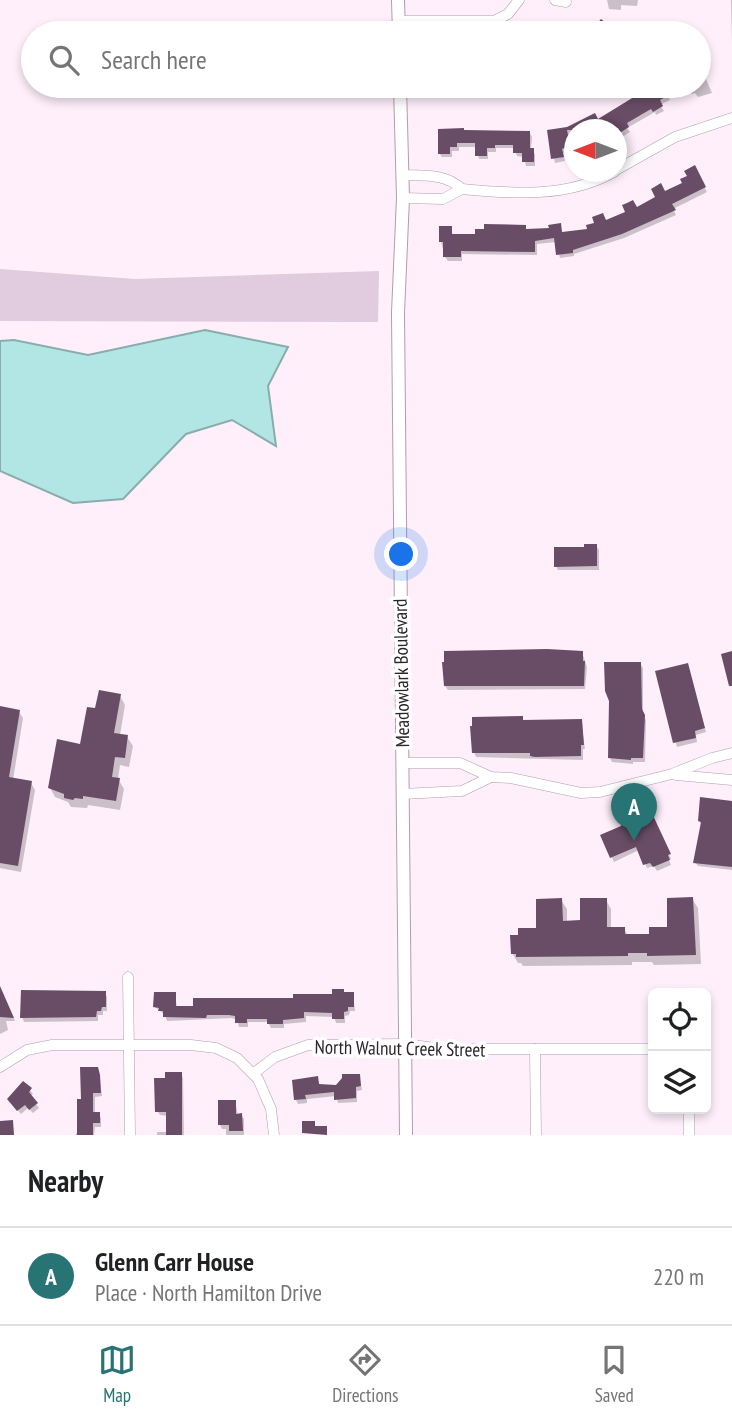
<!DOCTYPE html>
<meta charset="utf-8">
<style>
:root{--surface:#fff;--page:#f6f6f6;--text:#202124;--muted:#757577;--line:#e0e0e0;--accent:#287373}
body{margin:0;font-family:"PT Sans Narrow",sans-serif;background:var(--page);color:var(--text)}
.controls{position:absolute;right:21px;bottom:21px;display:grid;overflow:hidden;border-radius:10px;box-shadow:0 4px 10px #0003}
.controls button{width:63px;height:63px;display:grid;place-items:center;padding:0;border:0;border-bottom:2px solid var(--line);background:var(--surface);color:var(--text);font:35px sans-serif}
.compass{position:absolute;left:564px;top:119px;width:63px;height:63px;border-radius:50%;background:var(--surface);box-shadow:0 4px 10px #0003;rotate:270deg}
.you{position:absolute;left:402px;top:555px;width:24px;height:24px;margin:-18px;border:5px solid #fff;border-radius:50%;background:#1a73e8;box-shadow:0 0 0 10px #1a73e833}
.badge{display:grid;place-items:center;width:46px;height:46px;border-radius:50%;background:var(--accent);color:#fff;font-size:23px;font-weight:700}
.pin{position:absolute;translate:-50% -58px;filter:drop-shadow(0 2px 4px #0008)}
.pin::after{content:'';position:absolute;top:37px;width:24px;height:21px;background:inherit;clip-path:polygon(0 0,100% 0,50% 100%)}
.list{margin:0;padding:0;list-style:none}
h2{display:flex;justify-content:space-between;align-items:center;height:91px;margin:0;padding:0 28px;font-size:30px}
h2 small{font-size:23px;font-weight:400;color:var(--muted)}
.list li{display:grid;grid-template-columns:46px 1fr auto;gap:21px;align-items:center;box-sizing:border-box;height:98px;padding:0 28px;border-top:2px solid var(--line)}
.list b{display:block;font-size:26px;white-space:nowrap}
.list p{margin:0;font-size:23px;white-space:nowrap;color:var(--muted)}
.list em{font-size:23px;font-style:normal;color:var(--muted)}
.icon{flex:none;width:38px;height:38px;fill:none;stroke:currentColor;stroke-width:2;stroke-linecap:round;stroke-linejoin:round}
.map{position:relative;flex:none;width:732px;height:1135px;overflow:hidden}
.search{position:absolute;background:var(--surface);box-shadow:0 4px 10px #0003;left:21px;right:21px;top:21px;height:77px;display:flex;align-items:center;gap:18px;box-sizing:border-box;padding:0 24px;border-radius:38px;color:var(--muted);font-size:26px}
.sheet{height:189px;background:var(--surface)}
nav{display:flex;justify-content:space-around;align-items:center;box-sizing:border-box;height:98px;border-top:2px solid var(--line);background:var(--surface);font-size:19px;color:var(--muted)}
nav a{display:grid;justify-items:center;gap:4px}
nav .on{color:var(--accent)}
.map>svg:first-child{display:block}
.green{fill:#e1cbde}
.water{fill:#b1e6e5;stroke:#89acad;stroke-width:2}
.shadow{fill:#0003}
.building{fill:#694d66}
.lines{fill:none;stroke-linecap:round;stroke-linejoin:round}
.minor-casing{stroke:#af9ead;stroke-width:11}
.tertiary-casing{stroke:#af9ead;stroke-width:14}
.minor{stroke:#fff;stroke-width:10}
.tertiary{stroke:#fff;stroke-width:12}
.labels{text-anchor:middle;stroke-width:7;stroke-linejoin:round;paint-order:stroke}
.street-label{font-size:19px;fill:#2b242a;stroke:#fff}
</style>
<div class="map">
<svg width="732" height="1135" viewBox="0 0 732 1135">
<rect width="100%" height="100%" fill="#feeffb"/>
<polygon class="green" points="0,269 135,279 379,271 378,322 0,321"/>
<polygon class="water" points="205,330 288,347 268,386 276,446 232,420 186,434 123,499 73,503 0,471 0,341 14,340 88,355"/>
<g class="shadow">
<polygon points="607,0 638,0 637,6 621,5 621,10 609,9"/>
<polygon points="731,0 732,0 732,43"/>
<polygon points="699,70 702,80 706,79 712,93 698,97 695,93 692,94 690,91 684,92 681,86 699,86"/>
<polygon points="650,86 663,86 670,100 660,105 664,111 656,115 655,112 627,128 630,132 622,137 616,130 574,130 574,148 566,149 567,153 563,153 565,161 555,163 549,131 598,121 645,93 643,89"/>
<polygon points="439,130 529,132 532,137 531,149 535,154 535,166 526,166 524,157 517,156 514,148 496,148 496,152 488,152 488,159 479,159 476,147 459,147 459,151 452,151 452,157 442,157 439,153"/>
<polygon points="694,168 707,192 673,209 676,215 624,238 574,254 574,256 560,258 556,242 537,244 537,255 462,254 462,261 448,261 445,257 441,242 451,228 453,236 551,230 560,225 563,234 590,230 636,209 684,183"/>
<polygon points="596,546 599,550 599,570 558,570 556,566"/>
<polygon points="582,652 587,667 585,689 448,690 445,686"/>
<polygon points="640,664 643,668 643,715 646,720 645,762 633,762 633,764 612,762 610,758"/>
<polygon points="689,669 706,732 696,735 697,742 677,747 657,672"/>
<polygon points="120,696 125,705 120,735 127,737 133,746 129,767 120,765 118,779 124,789 120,810 88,805 87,808 71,807 68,802 55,797 50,788 82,746 97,710"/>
<polygon points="0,708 19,712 23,718 13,780 31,783 35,790 21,872 0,868"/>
<polygon points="522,718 525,722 581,721 585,749 583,749 583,760 476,757 474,752"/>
<polygon points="732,803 732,870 698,866 695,862 702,825 699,821"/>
<polygon points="652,815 671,859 669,860 671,865 657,871 654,866 647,868 639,850 614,862 602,836"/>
<polygon points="692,899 698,908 701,964 654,965 652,962 632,962 632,965 523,966 521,963 518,963 512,953 520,936 538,929 561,900 567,909 567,922 582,921 606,900 611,909 611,929 624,929 628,935 651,935 669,928"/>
<polygon points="105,993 107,997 107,1011 103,1011 103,1015 98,1015 98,1021 24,1022 22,1017"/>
<polygon points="175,994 177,1008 353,994 355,1011 350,1011 349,1015 345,1016 345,1023 336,1023 334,1017 306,1016 306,1022 284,1024 284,1028 271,1028 268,1022 248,1022 248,1027 239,1027 237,1020 232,1018 167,1021 165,1015 155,1007"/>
<polygon points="0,1003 7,1004 15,1021 6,1021 8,1030 0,1034"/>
<polygon points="99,1073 102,1096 95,1097 95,1114 98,1114 101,1118 101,1127 95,1127 94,1135 76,1135 76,1133 79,1133 83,1100"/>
<polygon points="181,1074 183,1078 184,1135 157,1135 157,1132 168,1132 168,1116 160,1115 157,1111 167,1080"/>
<polygon points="359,1075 362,1090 357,1091 357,1102 338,1103 336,1096 307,1099 307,1103 298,1104 296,1100 317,1078 320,1086 337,1087"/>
<polygon points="30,1090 33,1094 30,1096 39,1108 33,1113 28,1108 21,1114 12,1103"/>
<polygon points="235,1101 238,1115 241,1115 244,1119 244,1135 226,1135 226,1129 222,1129 220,1125"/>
</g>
<g class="building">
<polygon points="601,19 611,27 606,33 589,33"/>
<polygon points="647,86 684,86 684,88 668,93 669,95 660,100 663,106 653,112 651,109 627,123 629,127 618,134 612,124 602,130 567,130 570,145 562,149 564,157 551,159 547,130 567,127 595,113 598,119 642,92 641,89"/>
<polygon points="464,128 464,130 530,131 530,148 534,148 534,162 522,162 522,153 513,153 513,145 495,145 495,148 487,148 487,156 475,156 475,143 457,143 457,147 450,147 450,154 438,154 438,129"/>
<polygon points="695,165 706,187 672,204 676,210 622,234 573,250 573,253 556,255 554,238 535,241 535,252 461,251 461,257 443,257 443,242 439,242 439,226 452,226 452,234 475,234 475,229 484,229 484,224 526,225 526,229 549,228 548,225 561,223 562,232 587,229 586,225 594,223 592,217 603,213 606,220 625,212 622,205 627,203 633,200 637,207 655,197 651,189 661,183 665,191 682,183 680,179 687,176 684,171"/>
<polygon points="584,544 597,544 597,566 554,567 554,547 584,547"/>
<polygon points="547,649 583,651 583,661 585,661 584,686 444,686 442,662 444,662 444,651"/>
<polygon points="732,651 732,686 729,686 721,654"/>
<polygon points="604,662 641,662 642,709 645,715 643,758 631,758 631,760 608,758 609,701 605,691"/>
<polygon points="688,663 705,728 695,731 696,738 673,743 655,671"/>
<polygon points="99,690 121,694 114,733 128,735 125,758 115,757 112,777 120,778 116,801 83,796 83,799 75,798 73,800 64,798 64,794 48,788 57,739 80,744 87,707 95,708"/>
<polygon points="0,706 20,710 9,777 32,781 18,866 0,863"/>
<polygon points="523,716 523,720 582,719 584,745 581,745 581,756 535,757 530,756 530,753 472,753 470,726 472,726 472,717"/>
<polygon points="700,797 732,801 732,867 693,863 701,822 698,821"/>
<polygon points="650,809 671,854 668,855 670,860 653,867 650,863 643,865 636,847 610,858 600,835 621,826 621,821"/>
<polygon points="693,897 696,955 647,956 647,953 628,953 628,956 516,957 516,954 511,954 510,935 518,935 518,928 536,928 536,899 562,898 563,921 580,920 580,898 607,898 607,927 625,927 625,934 649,934 649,927 667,927 667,898"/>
<polygon points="0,986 14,1018 0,1017"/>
<polygon points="332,989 344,989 344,992 354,992 354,1007 348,1007 348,1011 344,1012 344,1019 332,1019 332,1013 304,1012 304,1018 283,1020 283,1024 267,1024 267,1019 247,1019 247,1023 235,1023 235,1016 229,1015 207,1015 206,1018 163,1017 163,1011 158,1011 159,1008 153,1007 154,992 176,992 176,1006 193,1006 193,998 293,998 293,994 332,994"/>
<polygon points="21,990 106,991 106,1007 102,1007 101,1011 97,1011 96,1017 20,1018"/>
<polygon points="80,1067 98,1067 100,1075 101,1093 93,1093 93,1112 100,1112 100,1123 93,1123 93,1135 77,1135 77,1099 81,1099"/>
<polygon points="165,1072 182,1072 182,1135 166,1135 166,1112 155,1112 154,1078 165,1078"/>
<polygon points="342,1074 360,1074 361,1086 356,1087 356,1098 334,1100 334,1092 305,1095 306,1099 294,1100 292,1080 318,1076 319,1084 336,1085 342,1078"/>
<polygon points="23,1081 32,1088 29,1092 38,1103 29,1110 25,1105 17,1111 7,1099"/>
<polygon points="218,1100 236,1100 236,1114 242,1113 243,1131 229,1131 229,1125 218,1125"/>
<polygon points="13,1120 14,1135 0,1135 0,1121"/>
<polygon points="302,1121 315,1121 315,1126 327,1126 327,1135 302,1133"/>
</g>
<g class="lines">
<defs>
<g id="minor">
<polyline points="555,0 566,2"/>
<polyline points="399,21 494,21 508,14 519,0"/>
<polyline points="616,170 675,137 732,118"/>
<path d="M402 175C425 176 445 173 462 189L443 199 403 198"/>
<path d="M462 189C513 194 568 198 614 172"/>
<polyline points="402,763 460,763 491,777 511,778 581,793 600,792 672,774 712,758 732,753"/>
<polyline points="676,775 732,780"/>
<polyline points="402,794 462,791 491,777"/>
<polyline points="128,977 130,1135"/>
<polyline points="535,1049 536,1135"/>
<polyline points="0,1067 27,1050 52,1045 191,1045 216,1048 237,1058 258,1079 271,1109 274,1135"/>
<polyline points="254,1073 275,1057 308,1045 405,1044 443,1049 653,1049"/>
<polyline points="689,1109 689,1135"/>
</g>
<g id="tertiary">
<polyline points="398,0 399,33"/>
<polyline points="400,86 403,198 398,313 406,1135"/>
</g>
</defs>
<use href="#minor" class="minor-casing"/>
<use href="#tertiary" class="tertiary-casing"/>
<use href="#minor" class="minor"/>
<use href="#tertiary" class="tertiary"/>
</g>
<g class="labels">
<g class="street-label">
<text transform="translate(401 673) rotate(-91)" y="7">Meadowlark Boulevard</text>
<text transform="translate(400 1048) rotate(1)" y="7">North Walnut Creek Street</text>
</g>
</g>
</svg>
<div class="controls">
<button><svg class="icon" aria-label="locate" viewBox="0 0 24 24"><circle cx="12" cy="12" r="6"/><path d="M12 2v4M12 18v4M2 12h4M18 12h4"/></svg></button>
<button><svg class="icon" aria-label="layers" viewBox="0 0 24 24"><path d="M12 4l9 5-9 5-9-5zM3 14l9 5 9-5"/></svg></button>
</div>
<svg class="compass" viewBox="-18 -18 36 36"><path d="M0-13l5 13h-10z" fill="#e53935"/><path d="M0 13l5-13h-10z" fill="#757577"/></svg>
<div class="you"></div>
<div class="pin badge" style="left:634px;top:841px">A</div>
<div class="search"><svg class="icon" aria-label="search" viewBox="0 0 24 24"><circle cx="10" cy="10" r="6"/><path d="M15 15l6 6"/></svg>Search here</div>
</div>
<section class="sheet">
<h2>Nearby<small></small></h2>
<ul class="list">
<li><span class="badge">A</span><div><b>Glenn Carr House</b><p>Place · North Hamilton Drive</p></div><em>220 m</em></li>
</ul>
</section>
<nav>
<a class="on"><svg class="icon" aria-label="map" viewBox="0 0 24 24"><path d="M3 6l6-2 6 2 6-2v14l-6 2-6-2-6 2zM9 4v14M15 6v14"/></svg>Map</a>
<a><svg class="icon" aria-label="directions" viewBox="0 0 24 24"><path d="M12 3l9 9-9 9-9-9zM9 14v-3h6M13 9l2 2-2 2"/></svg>Directions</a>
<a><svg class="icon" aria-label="saved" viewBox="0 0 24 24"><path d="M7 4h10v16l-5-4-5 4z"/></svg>Saved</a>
</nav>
